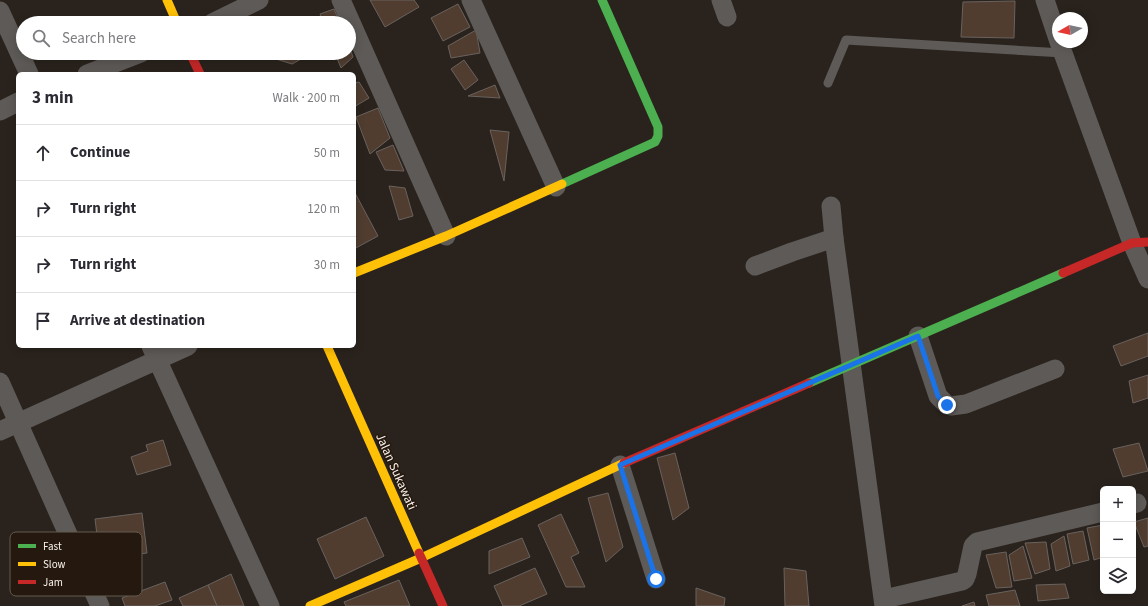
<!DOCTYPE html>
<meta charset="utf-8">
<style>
:root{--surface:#fff;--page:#f7f7f7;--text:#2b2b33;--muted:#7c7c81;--line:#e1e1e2}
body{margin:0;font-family:"Source Sans 3",sans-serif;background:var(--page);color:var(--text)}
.controls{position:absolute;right:12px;bottom:12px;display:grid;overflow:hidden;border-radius:6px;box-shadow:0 2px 10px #0003}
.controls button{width:36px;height:36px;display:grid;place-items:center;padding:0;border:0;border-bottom:1px solid var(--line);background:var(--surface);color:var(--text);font:20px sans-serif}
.compass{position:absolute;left:1052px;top:12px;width:36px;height:36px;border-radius:50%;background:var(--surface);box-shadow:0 2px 10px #0003;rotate:261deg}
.stop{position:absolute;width:12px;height:12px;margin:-9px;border:3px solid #1a73e8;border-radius:50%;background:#fff}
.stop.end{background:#1a73e8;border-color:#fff;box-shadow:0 1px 4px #0008}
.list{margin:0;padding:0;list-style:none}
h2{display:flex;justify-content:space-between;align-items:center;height:52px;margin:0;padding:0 16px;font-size:17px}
h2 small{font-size:13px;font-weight:400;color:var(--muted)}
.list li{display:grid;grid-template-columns:26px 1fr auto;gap:12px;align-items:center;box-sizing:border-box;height:56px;padding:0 16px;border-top:1px solid var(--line)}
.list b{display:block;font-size:15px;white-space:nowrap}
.list em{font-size:13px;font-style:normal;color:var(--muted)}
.icon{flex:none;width:22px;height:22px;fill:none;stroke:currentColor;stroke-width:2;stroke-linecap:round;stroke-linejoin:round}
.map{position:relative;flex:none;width:1148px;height:606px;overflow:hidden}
.search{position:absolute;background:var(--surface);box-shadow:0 2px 10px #0003;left:16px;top:16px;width:340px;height:44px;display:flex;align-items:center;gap:10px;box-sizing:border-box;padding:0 14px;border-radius:22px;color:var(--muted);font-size:15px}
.panel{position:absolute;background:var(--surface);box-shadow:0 2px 10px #0003;left:16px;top:72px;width:340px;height:276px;border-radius:6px}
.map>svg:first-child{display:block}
.building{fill:#503d30;stroke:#69625e}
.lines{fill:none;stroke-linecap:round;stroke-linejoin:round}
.lane{stroke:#5d5a57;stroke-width:9}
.street{stroke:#5d5a57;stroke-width:19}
.fast{stroke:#4caf50;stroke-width:9}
.slow{stroke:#ffc107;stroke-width:9}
.jam{stroke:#c62828;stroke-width:9}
.route{stroke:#1a73e8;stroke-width:5}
.labels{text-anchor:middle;stroke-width:3;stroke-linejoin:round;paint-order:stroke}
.street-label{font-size:13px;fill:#faf1ea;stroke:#25190f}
.key{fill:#25190f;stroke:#655a51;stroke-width:1}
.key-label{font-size:11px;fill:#faf1ea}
</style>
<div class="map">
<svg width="1148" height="606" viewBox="0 0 1148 606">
<rect width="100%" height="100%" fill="#2a231d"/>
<g class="building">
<polygon points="370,0 414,0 419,7 385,27"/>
<polygon points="1015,1 1014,38 961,37 963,2"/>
<polygon points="458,4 470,27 443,41 431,18"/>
<polygon points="334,9 340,23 323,23 320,14"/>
<polygon points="476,30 480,53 451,58 448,46"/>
<polygon points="349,46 353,57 341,68 335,53 349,53"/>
<polygon points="257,53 312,53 292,64"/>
<polygon points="464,60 478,80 465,90 451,69"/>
<polygon points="359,82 369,98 354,107 354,83"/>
<polygon points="495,85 500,98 468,96"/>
<polygon points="378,108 390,138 370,154 356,117"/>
<polygon points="490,130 509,132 504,181"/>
<polygon points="393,145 404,171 385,170 376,152"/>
<polygon points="389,186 405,188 413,216 399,220"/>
<polygon points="354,191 378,236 354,249"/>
<polygon points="1148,333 1148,356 1121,366 1113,346"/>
<polygon points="1148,375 1148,398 1133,403 1129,381"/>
<polygon points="163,440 171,465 137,475 131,457 148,451 146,445"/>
<polygon points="1139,443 1148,471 1123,477 1113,449"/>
<polygon points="675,453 689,508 673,520 657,458"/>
<polygon points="608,493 623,547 606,562 588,498"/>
<polygon points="142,513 147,553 100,559 95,519"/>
<polygon points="561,514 579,553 571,557 585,587 566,587 538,525"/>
<polygon points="366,517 384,556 335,579 317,539"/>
<polygon points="1148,518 1148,546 1144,547 1134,522"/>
<polygon points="1103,525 1103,557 1094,560 1087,528"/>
<polygon points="1083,531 1089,560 1073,564 1067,534"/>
<polygon points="1064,536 1070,566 1056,571 1051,544"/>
<polygon points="522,538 530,557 489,574 489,551"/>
<polygon points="1046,542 1050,569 1035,574 1025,543"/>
<polygon points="1023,546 1032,578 1014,581 1009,555"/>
<polygon points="1006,552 1012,587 996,588 986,555"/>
<polygon points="535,568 547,594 519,606 503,606 494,586"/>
<polygon points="784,568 806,571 809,606 785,606"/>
<polygon points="231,574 244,606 217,606 208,585"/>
<polygon points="399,580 410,606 346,606 344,602"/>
<polygon points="165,582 172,600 155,606 125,606 122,598"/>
<polygon points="1065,584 1069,598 1038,601 1036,585"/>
<polygon points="208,585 217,606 183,606 179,598"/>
<polygon points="696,588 725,598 724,606 696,606"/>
<polygon points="1015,590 1020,606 989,606 986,595"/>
<polygon points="974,602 975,606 962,606"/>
</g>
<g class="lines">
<polyline class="lane" points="828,83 846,40 1063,53"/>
<g class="street">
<polyline points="341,0 446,236"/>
<polyline points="471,0 556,187"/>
<polyline points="721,0 727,17"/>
<polyline points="1045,0 1058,39"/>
<polyline points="0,11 29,74"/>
<polyline points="212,23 259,0"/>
<polyline points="1059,42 1132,243 1148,279"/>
<polyline points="87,74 141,53"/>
<polyline points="0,111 18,102"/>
<polyline points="831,206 834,238 884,606"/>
<polyline points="755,266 792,252 834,238"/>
<polyline points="918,336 938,396 947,405 951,406 966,404 1055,369"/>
<polyline points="151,346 270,606"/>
<polyline points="0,382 100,606"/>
<polyline points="0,431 188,346"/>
<polyline points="620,465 656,579"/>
<polyline points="1133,504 1137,503"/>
<polyline points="884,599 962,581 965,579 967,574 973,546 977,542 1103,512"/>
</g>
<g class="fast">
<polyline points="562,184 655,142 658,136 658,127 602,0"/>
<polyline points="809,383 1063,273"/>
</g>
<g class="slow">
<polyline points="167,0 177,23"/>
<polyline points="354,273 446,236 562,184"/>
<polyline points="327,346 419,553"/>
<polyline points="310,606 421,558 624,463"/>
</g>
<g class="jam">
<polyline points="190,53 200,74"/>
<polyline points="1063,273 1132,243 1148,242"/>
<polyline points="624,463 809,383"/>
<polyline points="419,553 443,606"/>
</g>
</g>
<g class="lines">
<polyline class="route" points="656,579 620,465 918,336 938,396 943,402 947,405"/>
</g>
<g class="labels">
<g class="street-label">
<text transform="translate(397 471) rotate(66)" y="5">Jalan Sukawati</text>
</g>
</g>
<rect x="10" y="532" width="132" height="64" rx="6" class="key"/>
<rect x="18" y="544" width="18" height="4" fill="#4caf50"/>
<rect x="18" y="562" width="18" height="4" fill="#ffc107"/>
<rect x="18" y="580" width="18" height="4" fill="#c62828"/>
<g class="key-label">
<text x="43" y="550">Fast</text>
<text x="43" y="568">Slow</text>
<text x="43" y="586">Jam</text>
</g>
</svg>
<div class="controls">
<button>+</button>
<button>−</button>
<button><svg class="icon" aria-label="layers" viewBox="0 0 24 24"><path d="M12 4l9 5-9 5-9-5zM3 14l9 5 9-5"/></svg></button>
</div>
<svg class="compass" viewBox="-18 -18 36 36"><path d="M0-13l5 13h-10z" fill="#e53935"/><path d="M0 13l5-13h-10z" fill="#7c7c81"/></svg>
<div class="stop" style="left:656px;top:579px"></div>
<div class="stop end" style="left:947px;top:405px"></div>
<div class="search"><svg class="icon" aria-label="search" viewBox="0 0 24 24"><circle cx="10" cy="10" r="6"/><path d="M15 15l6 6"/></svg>Search here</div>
<section class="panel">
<h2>3 min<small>Walk · 200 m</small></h2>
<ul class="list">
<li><svg class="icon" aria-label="ahead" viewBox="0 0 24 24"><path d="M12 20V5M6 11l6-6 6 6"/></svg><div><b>Continue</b></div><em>50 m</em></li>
<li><svg class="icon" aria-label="right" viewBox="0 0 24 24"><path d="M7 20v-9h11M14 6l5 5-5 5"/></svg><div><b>Turn right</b></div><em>120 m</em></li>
<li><svg class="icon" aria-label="right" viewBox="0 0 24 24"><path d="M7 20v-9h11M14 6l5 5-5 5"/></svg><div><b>Turn right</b></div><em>30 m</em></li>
<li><svg class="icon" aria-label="arrive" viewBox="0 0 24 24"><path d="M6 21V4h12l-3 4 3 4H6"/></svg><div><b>Arrive at destination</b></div></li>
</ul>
</section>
</div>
